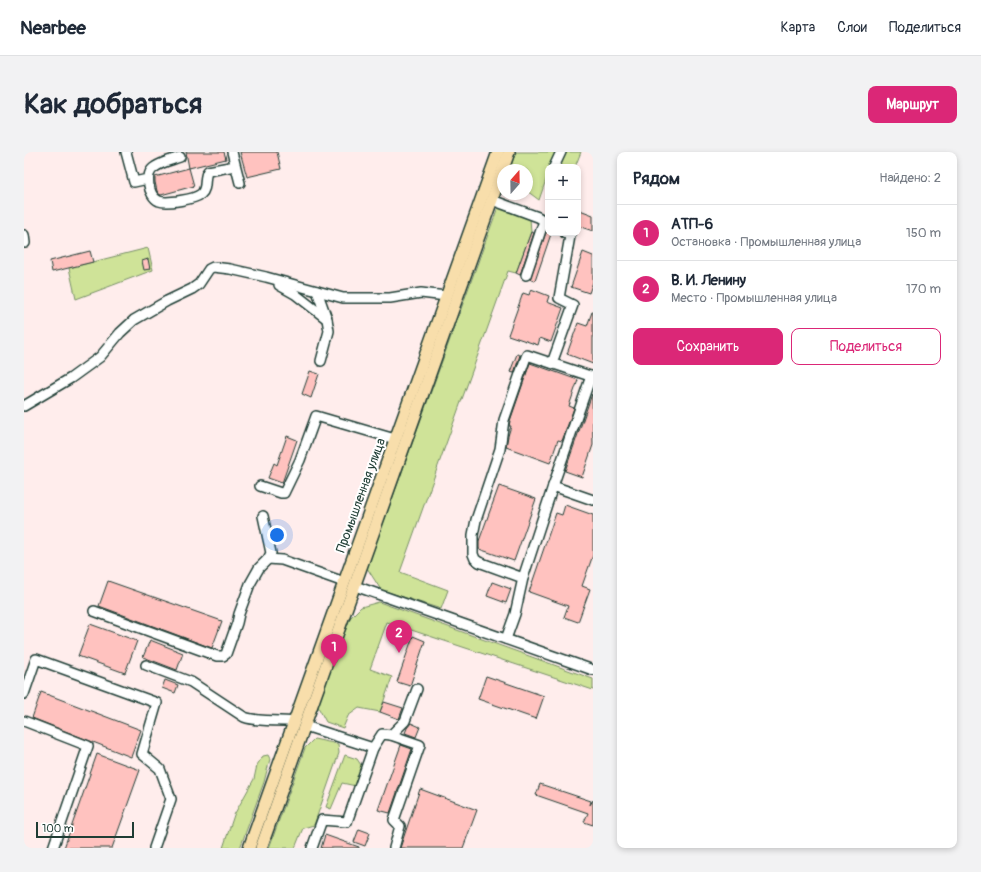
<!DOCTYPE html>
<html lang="ru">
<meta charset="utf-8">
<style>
:root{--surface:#fff;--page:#f2f2f3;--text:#1f2937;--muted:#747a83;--line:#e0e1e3;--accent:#db2777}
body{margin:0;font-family:Pangolin,sans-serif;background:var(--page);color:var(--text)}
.controls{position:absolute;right:12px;top:12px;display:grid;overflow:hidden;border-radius:8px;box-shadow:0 2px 6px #0003}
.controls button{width:36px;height:36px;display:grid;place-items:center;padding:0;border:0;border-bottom:1px solid var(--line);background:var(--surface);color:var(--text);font:20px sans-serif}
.compass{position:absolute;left:473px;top:12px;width:36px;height:36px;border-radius:50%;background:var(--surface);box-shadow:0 2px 6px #0003;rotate:20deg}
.scale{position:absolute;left:12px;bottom:10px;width:98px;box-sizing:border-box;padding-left:4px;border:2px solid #1f3d34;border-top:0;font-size:11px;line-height:14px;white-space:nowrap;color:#1f3d34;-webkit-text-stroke:3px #fff;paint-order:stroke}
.you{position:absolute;left:253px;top:383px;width:14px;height:14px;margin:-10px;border:3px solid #fff;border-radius:50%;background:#1a73e8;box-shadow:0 0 0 6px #1a73e833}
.badge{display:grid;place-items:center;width:26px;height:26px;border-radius:50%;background:var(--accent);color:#fff;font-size:13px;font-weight:700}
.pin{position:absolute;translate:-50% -33px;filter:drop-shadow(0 1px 2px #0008)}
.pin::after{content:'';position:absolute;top:21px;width:14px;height:12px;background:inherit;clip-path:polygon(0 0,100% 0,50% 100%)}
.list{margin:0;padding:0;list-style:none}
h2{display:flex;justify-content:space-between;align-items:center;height:52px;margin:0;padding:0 16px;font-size:17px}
h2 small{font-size:13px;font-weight:400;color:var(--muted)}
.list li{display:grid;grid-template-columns:26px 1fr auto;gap:12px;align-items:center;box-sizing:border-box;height:56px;padding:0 16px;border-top:1px solid var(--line)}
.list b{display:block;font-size:15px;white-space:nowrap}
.list p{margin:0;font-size:13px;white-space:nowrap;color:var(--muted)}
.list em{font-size:13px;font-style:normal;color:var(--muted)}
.actions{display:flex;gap:8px;padding:12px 16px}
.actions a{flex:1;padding:9px 0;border:1px solid var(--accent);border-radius:8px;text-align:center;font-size:14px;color:var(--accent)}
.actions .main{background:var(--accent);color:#fff}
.map{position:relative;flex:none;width:569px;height:696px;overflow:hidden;border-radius:8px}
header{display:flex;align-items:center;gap:24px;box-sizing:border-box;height:56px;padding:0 20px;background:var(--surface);border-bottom:1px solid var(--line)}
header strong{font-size:19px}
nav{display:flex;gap:22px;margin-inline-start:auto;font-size:14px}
.intro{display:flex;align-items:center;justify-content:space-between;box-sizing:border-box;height:96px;padding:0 24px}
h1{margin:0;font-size:28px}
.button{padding:10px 18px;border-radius:8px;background:var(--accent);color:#fff;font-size:14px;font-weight:700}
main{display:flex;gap:24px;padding:0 24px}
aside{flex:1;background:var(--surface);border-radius:8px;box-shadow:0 2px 6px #0003}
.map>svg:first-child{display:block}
.green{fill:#cfe398;stroke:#779066}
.building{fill:#ffc2bf;stroke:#1f3d34}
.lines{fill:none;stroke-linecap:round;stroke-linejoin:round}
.minor-casing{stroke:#1f3d34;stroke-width:12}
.major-casing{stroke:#1f3d34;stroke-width:14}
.minor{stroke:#fff;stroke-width:9}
.major{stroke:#f8deab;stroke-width:11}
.labels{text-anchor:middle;stroke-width:4;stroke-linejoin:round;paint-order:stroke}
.street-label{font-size:13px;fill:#1f3d34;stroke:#fff}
</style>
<header>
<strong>Nearbee</strong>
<nav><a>Карта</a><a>Слои</a><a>Поделиться</a></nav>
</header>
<div class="intro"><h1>Как добраться</h1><a class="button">Маршрут</a></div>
<main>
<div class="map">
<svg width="569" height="696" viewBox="0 0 569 696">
<rect width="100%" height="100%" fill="#ffedec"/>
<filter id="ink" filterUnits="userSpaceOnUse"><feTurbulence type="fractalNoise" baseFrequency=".025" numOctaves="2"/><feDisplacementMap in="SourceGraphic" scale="8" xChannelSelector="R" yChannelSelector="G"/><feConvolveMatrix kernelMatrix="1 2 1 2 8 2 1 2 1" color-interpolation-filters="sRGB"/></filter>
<g filter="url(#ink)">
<g class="green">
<polygon points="492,0 557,0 551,15 524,15 524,22 515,48 503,39 503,18 485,18"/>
<polygon points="474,55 506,66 507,80 492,121 484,119 376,420 424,438 417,457 357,438 343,416"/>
<polygon points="124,96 129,118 52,147 45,116"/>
<polygon points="355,450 569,527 569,538 363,470 346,517 368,525 356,560 335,556 324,564 319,576 302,570 293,553 326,466 337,455"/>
<polygon points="290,587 314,592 315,601 290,673 279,676 271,696 245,696 281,596"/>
<polygon points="244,603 246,607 240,630 216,696 199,696 210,663 230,627 233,613 239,604"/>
<polygon points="321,603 333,607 339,616 332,634 318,631 307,657 302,655"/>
</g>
<g class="building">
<polygon points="162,0 200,0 202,7 165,16"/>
<polygon points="216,0 253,0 257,17 223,25"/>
<polygon points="165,16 170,34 137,43 135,42 133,39 131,30 131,25"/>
<polygon points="556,58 569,63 569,79 554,74 554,66"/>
<polygon points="507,80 510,81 496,123 492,121"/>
<polygon points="522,80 527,82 511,129 506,127"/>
<polygon points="66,99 69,110 28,120 26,109"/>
<polygon points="559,100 569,104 569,130 565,141 547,135"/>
<polygon points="124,107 126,117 120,118 118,109"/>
<polygon points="507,137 525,144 523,150 539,156 527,190 516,186 514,193 484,183 499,141 505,143"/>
<polygon points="568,160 569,160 569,212 543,202 554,171 563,174"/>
<polygon points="493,202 496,203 490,221 486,220"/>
<polygon points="506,211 554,228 545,254 550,256 538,289 534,288 526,311 482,295 484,284 487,274 485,274 486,269"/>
<polygon points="286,219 295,222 287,246 278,242"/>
<polygon points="568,242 569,293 558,325 541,319"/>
<polygon points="263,284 273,288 258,331 244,326 250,311 253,313"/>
<polygon points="475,334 512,347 490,409 455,397 455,389"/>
<polygon points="541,353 569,363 569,403 558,434 566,437 554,470 540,465 544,454 505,440 532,361 538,363"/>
<polygon points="84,429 198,469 188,496 75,454"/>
<polygon points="468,430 487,437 482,451 463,444"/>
<polygon points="66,472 113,489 101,521 54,504"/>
<polygon points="389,484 401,489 386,534 373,530"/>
<polygon points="126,488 159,501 153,518 119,505"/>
<polygon points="462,524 520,544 512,567 454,547"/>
<polygon points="141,528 154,533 151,541 138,536"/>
<polygon points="17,540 117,578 107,605 8,566"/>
<polygon points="360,550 379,556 375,567 356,560"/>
<polygon points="387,571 396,575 392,585 381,581 383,576"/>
<polygon points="377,593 388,597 366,661 354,658"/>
<polygon points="73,602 116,618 88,696 40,696"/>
<polygon points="516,632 567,649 566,653 569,648 569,673 560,670 564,661 512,643"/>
<polygon points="396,637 453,658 439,696 376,696"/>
<polygon points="335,677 346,681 341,694 330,690"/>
<polygon points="301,683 335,695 335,696 297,696"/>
</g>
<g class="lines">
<defs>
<g id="minor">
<polyline points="102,0 110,30 124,27"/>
<polyline points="208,0 216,31"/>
<path d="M156 5C148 8 138 10 131 15 120 21 124 44 135 49 143 52 171 47 177 42 184 36 179 25 184 19L211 14"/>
<polyline points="530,15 537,0"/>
<polyline points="468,48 514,65 524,71"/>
<polyline points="0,83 1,91"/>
<polyline points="502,123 520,69"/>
<polyline points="255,133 271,142 303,167 293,139"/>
<polyline points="297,209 305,179 303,167"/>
<polyline points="528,211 549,153 535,146 546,84 541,81"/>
<polyline points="0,254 47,226 76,205 96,181 110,168 143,149 168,137 175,132 185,117 189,115 206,117 242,125 319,146 366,146 397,141 422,144"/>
<polyline points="236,334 257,341 260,341 276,308 292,264 371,287"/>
<polyline points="529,334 567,224"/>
<polyline points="244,407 258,408 320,430"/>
<polyline points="499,426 455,410 451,407 449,402 449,383 452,368 476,297 480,268 502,205 503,203 569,225"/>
<polyline points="331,434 569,518"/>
<polyline points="70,459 193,504 199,504 202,502 213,471 215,462 226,432 235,416 244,407 247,401 239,364"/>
<polyline points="482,487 491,462 499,426 529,334 569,348"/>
<path d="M122 513 167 530 220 565C237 571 253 567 271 570"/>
<polyline points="0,542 12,507 133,551 118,602 136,617 147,647 130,696"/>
<polyline points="0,569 64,594 29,696"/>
<polyline points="281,574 349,596 323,670 298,668 288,696"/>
<polyline points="367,583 381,569 393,537"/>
<polyline points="349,596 358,582 367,583 396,593 370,668 376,674 370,696"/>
</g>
<g id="major">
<polyline points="225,696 474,0"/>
<polyline points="237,696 485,0"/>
</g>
</defs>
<use href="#minor" class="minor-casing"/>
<use href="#major" class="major-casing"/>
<use href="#minor" class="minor"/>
<use href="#major" class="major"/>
</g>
</g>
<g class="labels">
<g class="street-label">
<text transform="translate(336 343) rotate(-70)" y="5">Промышленная улица</text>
</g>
</g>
</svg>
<div class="controls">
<button>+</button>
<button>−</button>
</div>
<svg class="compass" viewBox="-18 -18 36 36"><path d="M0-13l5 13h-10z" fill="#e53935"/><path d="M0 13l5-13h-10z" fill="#747a83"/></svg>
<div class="scale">100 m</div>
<div class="you"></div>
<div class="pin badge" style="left:310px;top:515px">1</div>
<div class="pin badge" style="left:375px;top:501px">2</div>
</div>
<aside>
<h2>Рядом<small>Найдено: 2</small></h2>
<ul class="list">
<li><span class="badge">1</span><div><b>АТП-6</b><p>Остановка · Промышленная улица</p></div><em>150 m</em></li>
<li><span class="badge">2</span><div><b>В. И. Ленину</b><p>Место · Промышленная улица</p></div><em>170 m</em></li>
</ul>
<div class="actions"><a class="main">Сохранить</a><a>Поделиться</a></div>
</aside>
</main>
